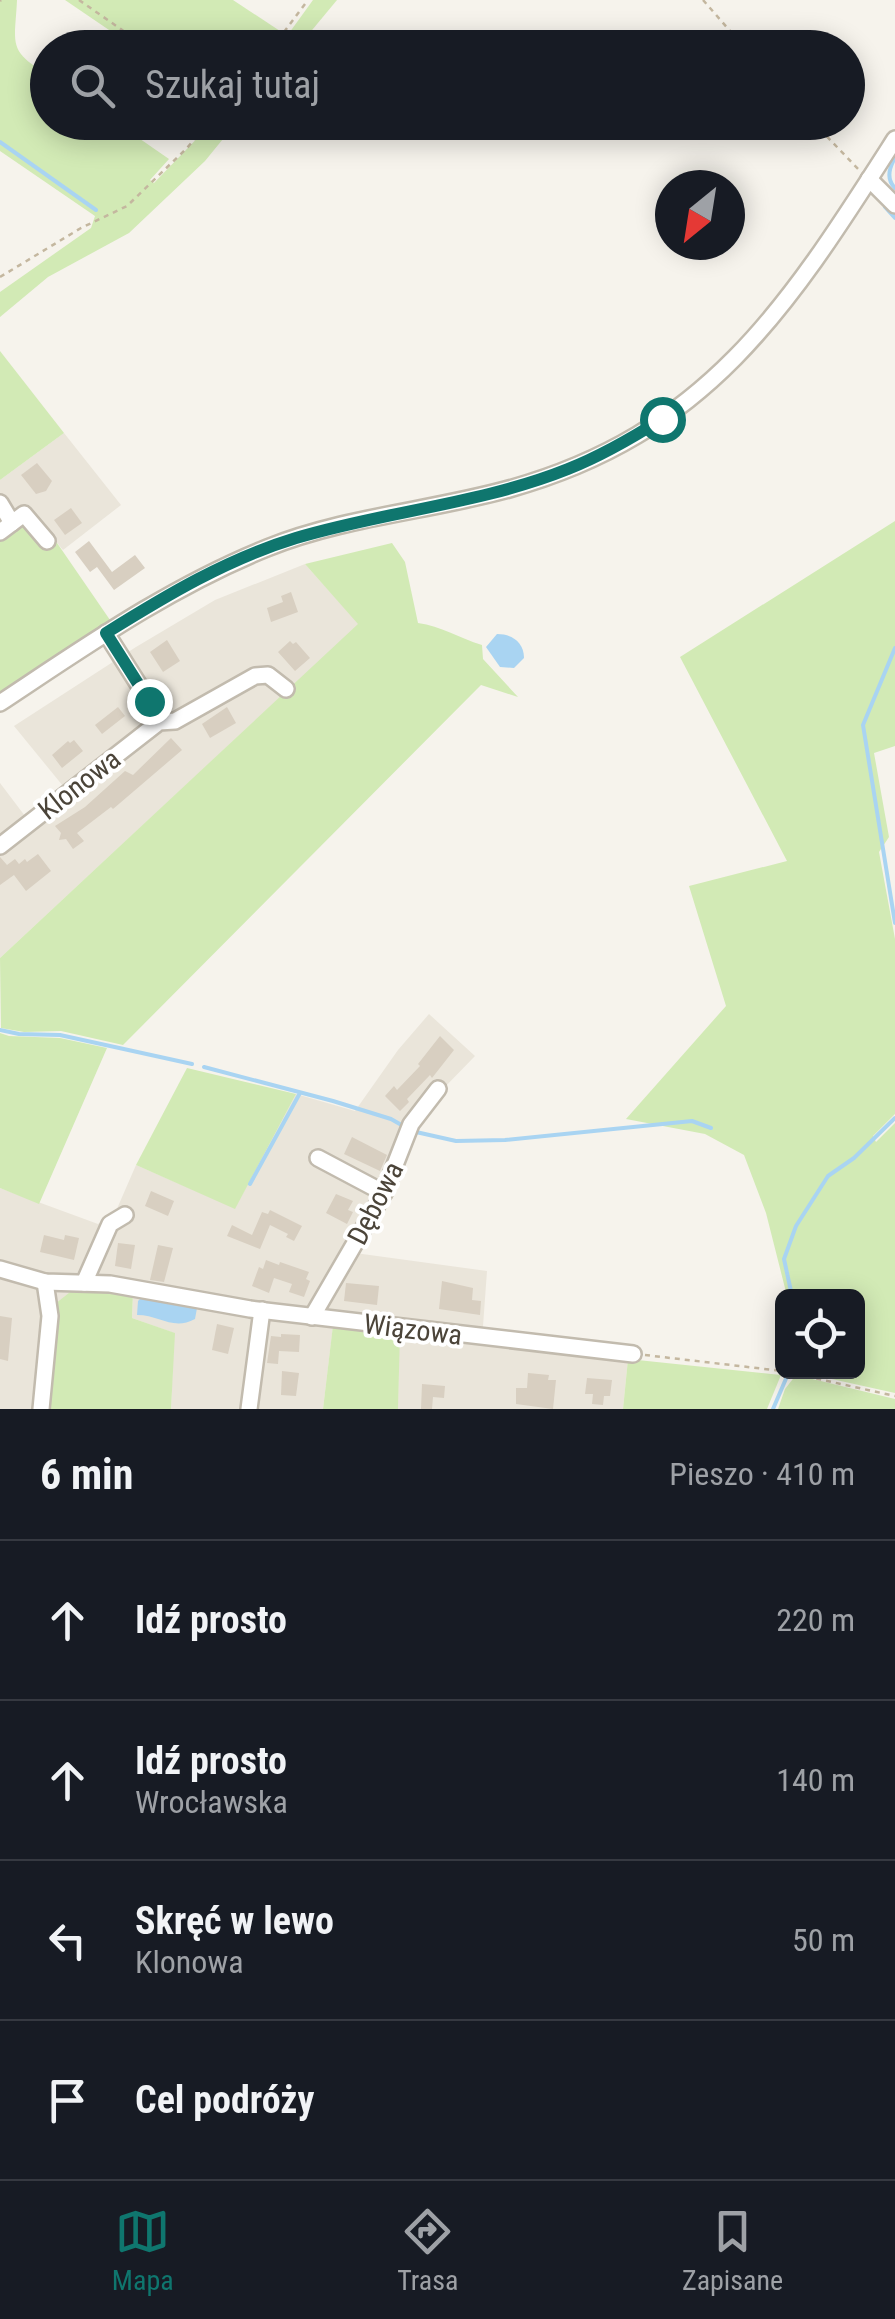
<!DOCTYPE html>
<html lang="pl">
<meta charset="utf-8">
<style>
:root{--surface:#171b24;--page:#242831;--text:#f1f3f6;--muted:#9ea1a6;--line:#363941;--accent:#0f766e}
body{margin:0;font-family:"Roboto Condensed",sans-serif;background:var(--page);color:var(--text)}
.controls{position:absolute;right:30px;bottom:30px;display:grid;overflow:hidden;border-radius:15px;box-shadow:0 5px 25px #0003}
.controls button{width:90px;height:90px;display:grid;place-items:center;padding:0;border:0;border-bottom:2px solid var(--line);background:var(--surface);color:var(--text);font:50px sans-serif}
.compass{position:absolute;left:655px;top:170px;width:90px;height:90px;border-radius:50%;background:var(--surface);box-shadow:0 5px 25px #0003;rotate:210deg}
.stop{position:absolute;width:30px;height:30px;margin:-22px;border:8px solid #0f766e;border-radius:50%;background:#fff}
.stop.end{background:#0f766e;border-color:#fff;box-shadow:0 2px 10px #0008}
.list{margin:0;padding:0;list-style:none}
h2{display:flex;justify-content:space-between;align-items:center;height:130px;margin:0;padding:0 40px;font-size:42px}
h2 small{font-size:32px;font-weight:400;color:var(--muted)}
.list li{display:grid;grid-template-columns:65px 1fr auto;gap:30px;align-items:center;box-sizing:border-box;height:160px;padding:0 40px;border-top:2px solid var(--line)}
.list b{display:block;font-size:38px;white-space:nowrap}
.list p{margin:0;font-size:32px;white-space:nowrap;color:var(--muted)}
.list em{font-size:32px;font-style:normal;color:var(--muted)}
.icon{flex:none;width:55px;height:55px;fill:none;stroke:currentColor;stroke-width:2;stroke-linecap:round;stroke-linejoin:round}
.map{position:relative;flex:none;width:895px;height:1409px;overflow:hidden}
.search{position:absolute;background:var(--surface);box-shadow:0 5px 25px #0003;left:30px;right:30px;top:30px;height:110px;display:flex;align-items:center;gap:25px;box-sizing:border-box;padding:0 35px;border-radius:55px;color:var(--muted);font-size:38px}
.sheet{height:770px;background:var(--surface)}
nav{display:flex;justify-content:space-around;align-items:center;box-sizing:border-box;height:140px;border-top:2px solid var(--line);background:var(--surface);font-size:28px;color:var(--muted)}
nav a{display:grid;justify-items:center;gap:5px}
nav .on{color:var(--accent)}
.map>svg:first-child{display:block}
.residential{fill:#eae5da}
.green{fill:#d2eab5}
.water{fill:#a9d4f2}
.lines{fill:none;stroke-linecap:round;stroke-linejoin:round}
.stream{stroke:#a9d4f2;stroke-width:4}
.building{fill:#d8cfc1}
.minor-casing{stroke:#c2bbae;stroke-width:20}
.path{stroke:#c4b79f;stroke-width:2.5;stroke-dasharray:5 5;stroke-linecap:butt}
.minor{stroke:#fff;stroke-width:15}
.route{stroke:#0f766e;stroke-width:12}
.labels{text-anchor:middle;stroke-width:8;stroke-linejoin:round;paint-order:stroke}
.street-label{font-size:28px;fill:#4b4439;stroke:#fff}
</style>
<div class="map">
<svg width="895" height="1409" viewBox="0 0 895 1409">
<rect width="100%" height="100%" fill="#f6f3ec"/>
<g class="residential">
<polygon points="64,433 121,505 63,550 28,507 0,528 0,480"/>
<polygon points="305,564 359,624 0,958 0,783 25,816 63,786 14,726 136,647 215,600"/>
<polygon points="429,1014 475,1056 409,1124 355,1253 487,1271 482,1340 628,1359 623,1409 398,1409 399,1334 333,1326 323,1409 171,1409 174,1333 132,1318 133,1294 46,1409 0,1409 0,1188 98,1224 116,1211 136,1165 235,1208 296,1094 355,1111 398,1050"/>
</g>
<g class="green">
<path d="M0 0H17C15 44 7 50 47 74L48 122 117 123 169 159 150 180 154 183 212 123H236L205 161 129 233 48 277 0 317V292L91 228 95 216 0 151Z"/>
<polygon points="65,0 233,0 280,31 265,47 134,47"/>
<polygon points="313,0 337,0 298,47 279,47"/>
<polygon points="0,351 64,433 0,480"/>
<polygon points="895,521 895,746 874,753 889,837 879,852 895,939 895,1114 873,1136 876,1142 895,1123 895,1393 800,1372 858,1372 858,1296 787,1296 766,1213 744,1155 705,1134 626,1119 726,1006 689,886 787,861 680,657"/>
<polygon points="18,522 26,523 46,545 55,540 110,620 0,696 0,535"/>
<path d="M392 543 405 562 418 623C441 626 459 638 482 645L483 659 518 697 481 685 123 1045 61 1031 24 1032 1 1028 0 958 358 624 305 564Z"/>
<polygon points="0,1033 9,1036 60,1038 107,1048 39,1204 0,1188"/>
<polygon points="187,1068 296,1094 235,1209 136,1165"/>
<polygon points="74,1289 133,1293 132,1318 175,1333 171,1409 46,1409 55,1304"/>
<polygon points="333,1325 400,1333 398,1409 323,1409"/>
<polygon points="628,1359 781,1375 767,1409 623,1409"/>
<polygon points="796,1375 895,1399 895,1409 778,1409 785,1389"/>
</g>
<g class="water">
<path d="M497 634C512 634 524 642 524 658L514 668 500 667 486 647Z"/>
<path d="M142 1297 197 1308 195 1319C173 1331 160 1315 137 1315L138 1301Z"/>
</g>
<g class="lines">
<g class="stream">
<polyline points="0,142 96,210"/>
<path d="M895 158C889 168 886 179 895 188"/>
<polyline points="885,207 895,218"/>
<polyline points="895,648 863,725 895,923"/>
<polyline points="0,1030 19,1034 60,1035 192,1064"/>
<polyline points="204,1067 333,1101 391,1119 405,1127"/>
<polyline points="416,1132 456,1141 505,1140 692,1121 711,1128"/>
<polyline points="250,1184 300,1093"/>
<polyline points="792,1296 784,1259 796,1226 828,1176 854,1158 895,1118"/>
<polyline points="773,1409 788,1374"/>
</g>
</g>
<g class="building">
<polygon points="37,463 52,481 46,491 36,494 21,475"/>
<polygon points="71,508 82,523 65,535 54,520"/>
<polygon points="89,541 112,572 135,555 145,568 114,590 97,567 90,572 75,552"/>
<polygon points="291,592 298,612 271,622 267,608 283,602 281,596"/>
<polygon points="167,640 180,661 163,672 150,652"/>
<polygon points="290,641 293,644 296,642 310,658 295,671 278,652"/>
<polygon points="118,707 125,716 102,734 95,725"/>
<polygon points="227,707 236,723 210,738 202,724"/>
<polygon points="171,738 182,750 113,809 111,807 77,833 84,841 73,849 66,839 59,840 61,833 55,826 85,807 125,771 133,775"/>
<polygon points="74,740 83,751 62,768 52,755 68,741 70,743"/>
<polygon points="38,854 51,871 26,891 14,875 0,885 0,857 7,865 15,859 19,864 25,859 27,862"/>
<polygon points="440,1036 454,1050 432,1078 430,1075 407,1099 409,1102 400,1111 385,1096 394,1086 397,1090 420,1066 418,1064"/>
<polygon points="352,1137 387,1155 380,1171 344,1154"/>
<polygon points="151,1191 174,1201 168,1216 145,1206"/>
<polygon points="336,1194 353,1201 348,1210 353,1212 347,1224 326,1213"/>
<polygon points="270,1210 302,1226 294,1241 286,1237 288,1234 270,1225 260,1249 227,1236 232,1225 252,1235 262,1212 268,1214"/>
<polygon points="44,1235 64,1240 65,1235 79,1238 74,1260 40,1252"/>
<polygon points="118,1243 135,1245 131,1269 115,1266"/>
<polygon points="158,1245 173,1248 164,1282 150,1280"/>
<polygon points="266,1260 279,1265 280,1262 309,1272 306,1279 310,1281 304,1297 289,1292 292,1284 274,1278 269,1293 252,1286 259,1267 263,1269"/>
<polygon points="442,1281 473,1288 472,1300 481,1301 480,1315 439,1309"/>
<polygon points="346,1283 379,1286 377,1305 344,1301"/>
<polygon points="0,1316 12,1318 8,1361 0,1359"/>
<polygon points="217,1324 234,1328 228,1354 212,1350"/>
<polygon points="281,1334 300,1335 299,1352 279,1351 278,1364 267,1363 271,1336 281,1337"/>
<polygon points="282,1371 299,1373 296,1396 281,1395"/>
<polygon points="528,1373 549,1375 548,1380 556,1380 553,1409 516,1404 516,1388 527,1388"/>
<polygon points="587,1378 612,1380 610,1396 604,1396 603,1405 592,1404 593,1394 585,1394"/>
<polygon points="422,1384 445,1386 444,1398 433,1397 432,1409 421,1409"/>
</g>
<g class="lines">
<defs>
<g id="minor">
<polyline points="869,179 895,205"/>
<polyline points="0,503 12,523"/>
<polyline points="0,532 24,514 47,541"/>
<polyline points="106,633 149,701 159,722"/>
<path d="M0 703C86 646 170 587 267 548 344 517 430 511 509 489 710 433 790 303 895 139"/>
<polyline points="0,846 159,722 175,721 255,676 268,675 286,689"/>
<polyline points="318,1158 384,1193"/>
<polyline points="0,1269 45,1282 110,1284 250,1309 633,1354"/>
<polyline points="84,1283 110,1224 125,1215"/>
<polyline points="312,1317 384,1193 411,1124 438,1089"/>
<polyline points="41,1409 50,1316 45,1282"/>
<polyline points="249,1409 262,1310"/>
</g>
</defs>
<use href="#minor" class="minor-casing"/>
<g class="path">
<polyline points="79,0 148,48"/>
<polyline points="703,0 745,48"/>
<polyline points="0,1 1,0"/>
<polyline points="272,48 308,0"/>
<polyline points="813,122 861,172"/>
<polyline points="0,277 81,228 127,206 187,148 209,122"/>
<polyline points="645,1355 782,1371"/>
<polyline points="787,1372 895,1396"/>
</g>
<use href="#minor" class="minor"/>
</g>
<g class="lines">
<path class="route" d="M149 701 106 633C167 595 227 559 296 538 386 511 481 504 568 469 601 456 632 438 662 419"/>
</g>
<g class="labels">
<g class="street-label">
<text transform="translate(79 784) rotate(-38)" y="10">Klonowa</text>
<text transform="translate(375 1203) rotate(-63)" y="10">Dębowa</text>
<text transform="translate(413 1329) rotate(7)" y="10">Wiązowa</text>
</g>
</g>
</svg>
<div class="controls">
<button><svg class="icon" aria-label="locate" viewBox="0 0 24 24"><circle cx="12" cy="12" r="6"/><path d="M12 2v4M12 18v4M2 12h4M18 12h4"/></svg></button>
</div>
<svg class="compass" viewBox="-18 -18 36 36"><path d="M0-13l5 13h-10z" fill="#e53935"/><path d="M0 13l5-13h-10z" fill="#9ea1a6"/></svg>
<div class="stop" style="left:662px;top:419px"></div>
<div class="stop end" style="left:149px;top:701px"></div>
<div class="search"><svg class="icon" aria-label="search" viewBox="0 0 24 24"><circle cx="10" cy="10" r="6"/><path d="M15 15l6 6"/></svg>Szukaj tutaj</div>
</div>
<section class="sheet">
<h2>6 min<small>Pieszo · 410 m</small></h2>
<ul class="list">
<li><svg class="icon" aria-label="ahead" viewBox="0 0 24 24"><path d="M12 20V5M6 11l6-6 6 6"/></svg><div><b>Idź prosto</b></div><em>220 m</em></li>
<li><svg class="icon" aria-label="ahead" viewBox="0 0 24 24"><path d="M12 20V5M6 11l6-6 6 6"/></svg><div><b>Idź prosto</b><p>Wrocławska</p></div><em>140 m</em></li>
<li><svg class="icon" aria-label="left" viewBox="0 0 24 24"><path d="M17 20v-9H6M10 6l-5 5 5 5"/></svg><div><b>Skręć w lewo</b><p>Klonowa</p></div><em>50 m</em></li>
<li><svg class="icon" aria-label="arrive" viewBox="0 0 24 24"><path d="M6 21V4h12l-3 4 3 4H6"/></svg><div><b>Cel podróży</b></div></li>
</ul>
</section>
<nav>
<a class="on"><svg class="icon" aria-label="map" viewBox="0 0 24 24"><path d="M3 6l6-2 6 2 6-2v14l-6 2-6-2-6 2zM9 4v14M15 6v14"/></svg>Mapa</a>
<a><svg class="icon" aria-label="directions" viewBox="0 0 24 24"><path d="M12 3l9 9-9 9-9-9zM9 14v-3h6M13 9l2 2-2 2"/></svg>Trasa</a>
<a><svg class="icon" aria-label="saved" viewBox="0 0 24 24"><path d="M7 4h10v16l-5-4-5 4z"/></svg>Zapisane</a>
</nav>
